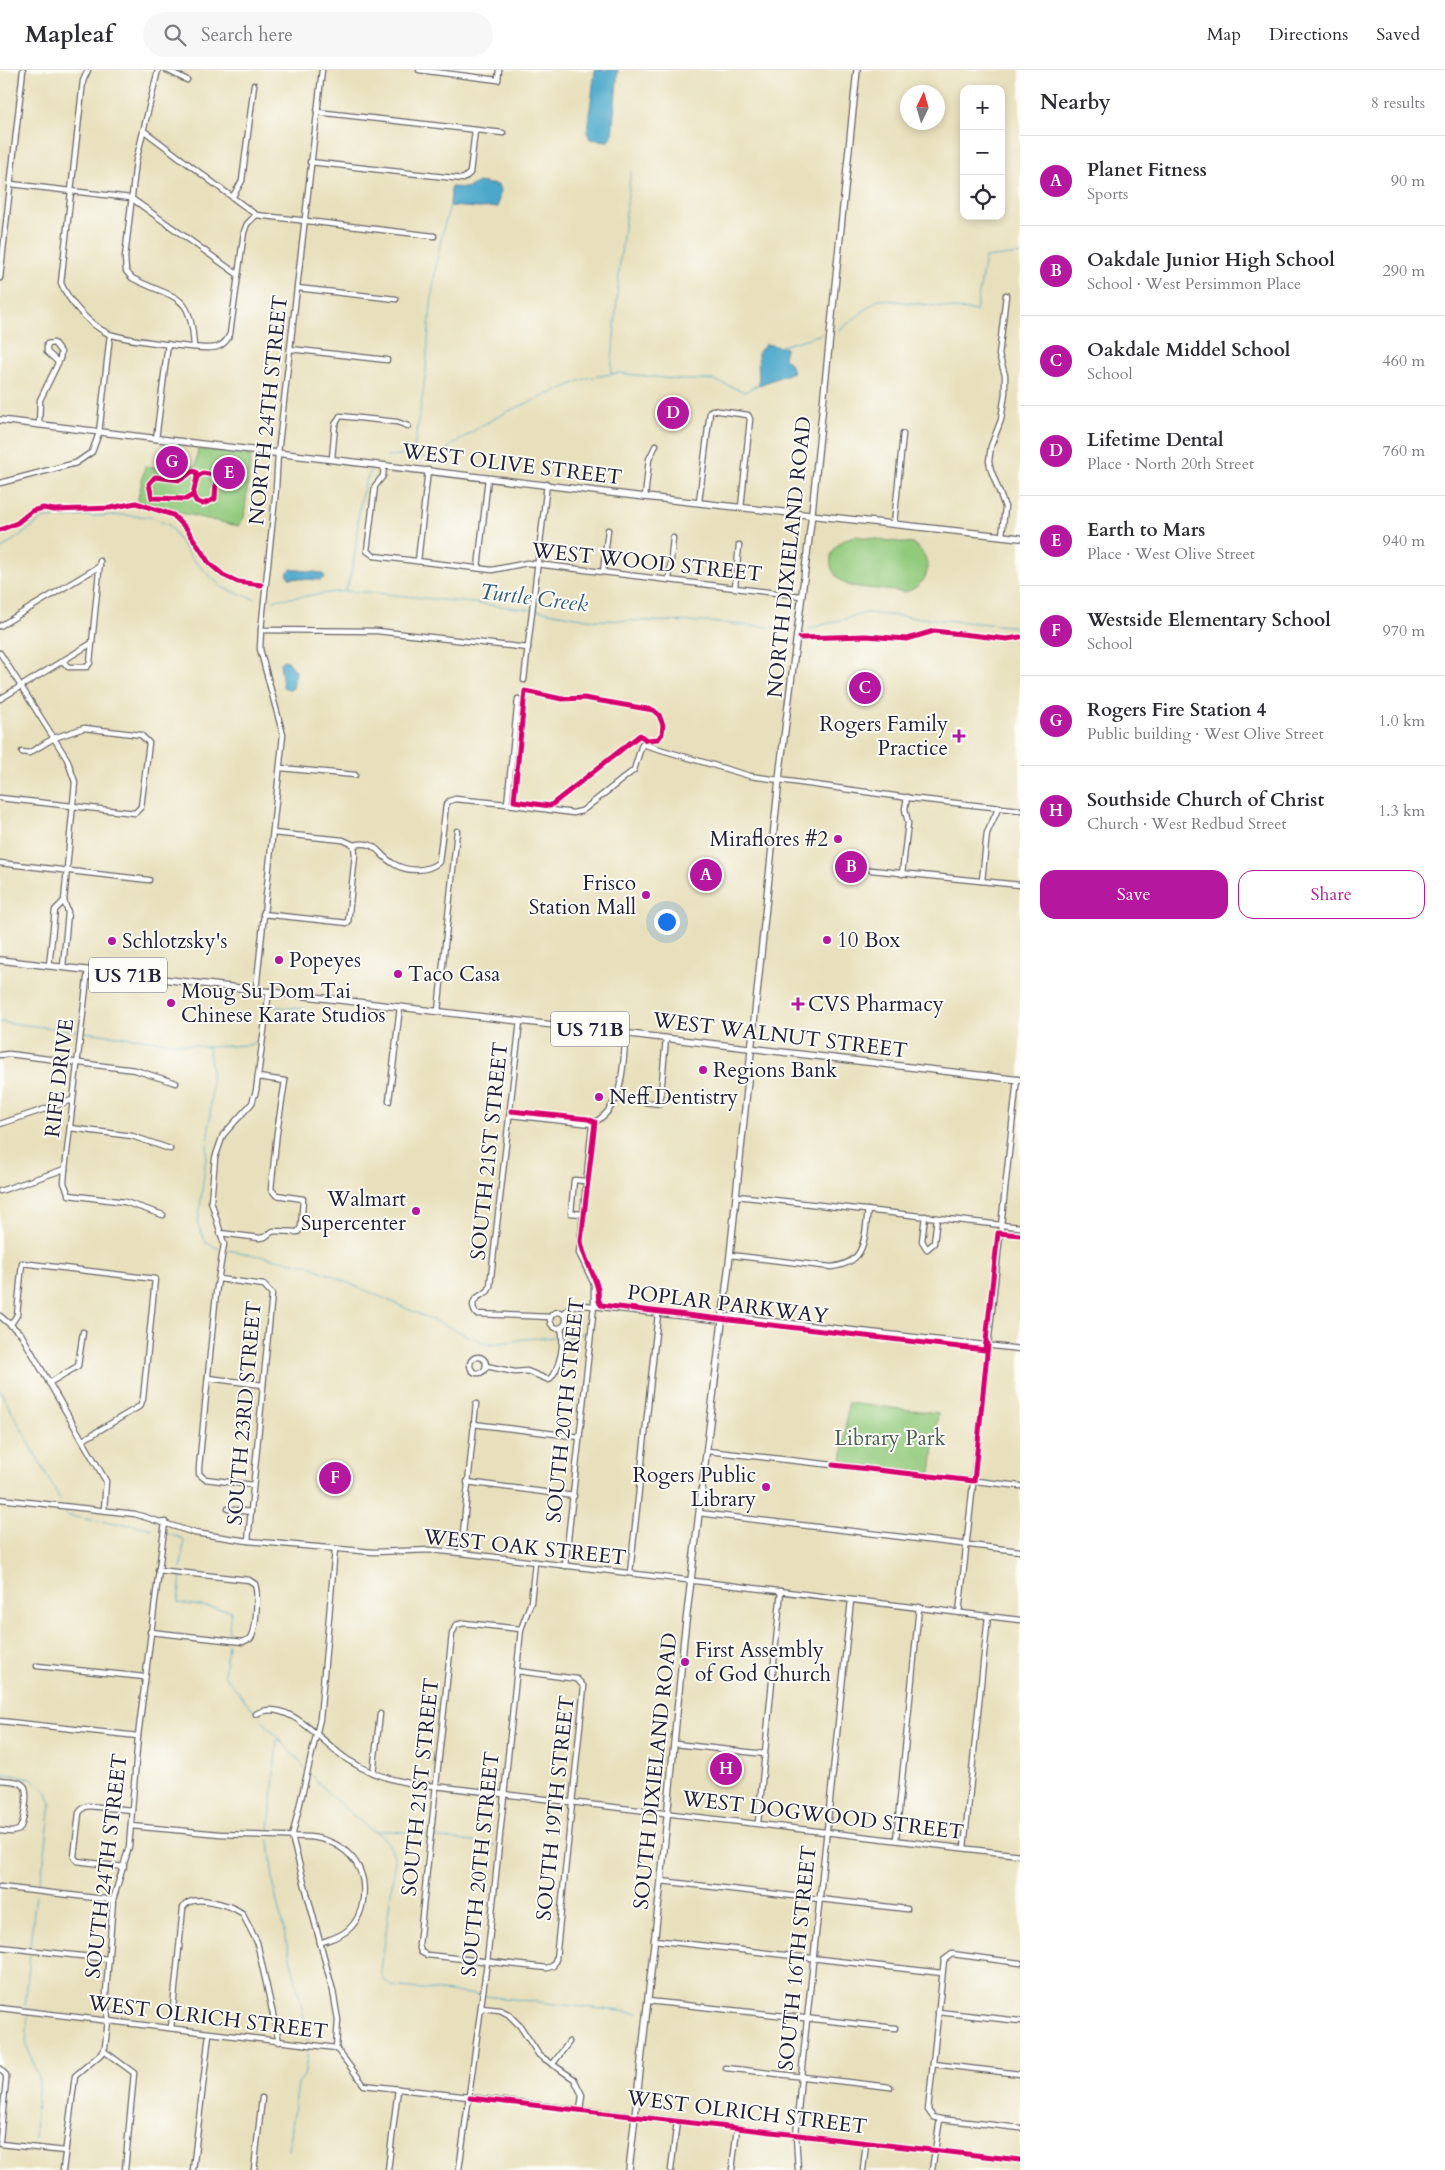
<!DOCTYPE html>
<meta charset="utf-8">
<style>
:root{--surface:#fff;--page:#f7f7f7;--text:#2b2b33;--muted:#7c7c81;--line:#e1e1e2;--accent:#b5179e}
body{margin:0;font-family:Cardo,serif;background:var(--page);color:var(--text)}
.controls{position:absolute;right:15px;top:15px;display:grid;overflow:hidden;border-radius:10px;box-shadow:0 2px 8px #0003}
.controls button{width:45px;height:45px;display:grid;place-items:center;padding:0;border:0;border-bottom:1px solid var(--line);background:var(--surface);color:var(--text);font:25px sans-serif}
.compass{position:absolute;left:900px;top:15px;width:45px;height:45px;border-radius:50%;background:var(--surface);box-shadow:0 2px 8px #0003;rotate:5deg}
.you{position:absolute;left:666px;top:851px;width:18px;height:18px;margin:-12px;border:4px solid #fff;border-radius:50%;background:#1a73e8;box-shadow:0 0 0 8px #1a73e833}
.badge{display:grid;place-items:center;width:32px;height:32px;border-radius:50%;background:var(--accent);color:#fff;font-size:16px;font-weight:700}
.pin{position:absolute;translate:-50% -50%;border:2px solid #fff;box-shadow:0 1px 5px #0006}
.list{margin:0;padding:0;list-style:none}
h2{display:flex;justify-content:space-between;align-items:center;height:65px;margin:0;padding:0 20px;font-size:21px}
h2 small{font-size:16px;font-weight:400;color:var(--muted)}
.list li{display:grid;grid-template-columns:32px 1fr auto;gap:15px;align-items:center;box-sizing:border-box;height:90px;padding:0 20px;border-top:1px solid var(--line)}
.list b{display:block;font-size:19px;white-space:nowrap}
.list p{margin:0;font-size:16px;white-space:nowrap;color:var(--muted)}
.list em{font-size:16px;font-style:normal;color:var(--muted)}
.actions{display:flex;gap:10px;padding:15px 20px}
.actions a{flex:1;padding:11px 0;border:1px solid var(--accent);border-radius:15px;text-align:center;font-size:18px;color:var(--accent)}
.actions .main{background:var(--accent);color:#fff}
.icon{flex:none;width:28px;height:28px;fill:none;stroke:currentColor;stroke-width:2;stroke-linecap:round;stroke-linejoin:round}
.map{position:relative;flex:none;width:1020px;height:2100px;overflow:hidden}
header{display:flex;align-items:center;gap:30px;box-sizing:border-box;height:70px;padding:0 25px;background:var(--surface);border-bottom:1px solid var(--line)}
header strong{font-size:24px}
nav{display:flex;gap:28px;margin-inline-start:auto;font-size:18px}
.search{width:350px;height:45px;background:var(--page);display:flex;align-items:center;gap:12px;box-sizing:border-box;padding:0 18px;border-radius:28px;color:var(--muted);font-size:19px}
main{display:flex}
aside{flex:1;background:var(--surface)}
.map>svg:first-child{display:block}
.green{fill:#92ca7c;stroke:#5a765c}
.water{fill:#4ca8ca;stroke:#376582}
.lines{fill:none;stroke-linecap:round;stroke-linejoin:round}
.stream{stroke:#4ca8ca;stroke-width:1}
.minor-casing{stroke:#676468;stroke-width:7}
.major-casing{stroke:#676468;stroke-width:8}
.minor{stroke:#fff;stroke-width:4.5}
.major{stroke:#fff;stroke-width:5.5}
.cycleway-casing{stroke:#fdfcf7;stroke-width:8}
.cycleway{stroke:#d6006c;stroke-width:5}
.poi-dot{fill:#b5179e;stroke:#fdfcf7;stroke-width:2}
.labels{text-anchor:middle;stroke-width:4;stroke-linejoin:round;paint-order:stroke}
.shield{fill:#fdfcf7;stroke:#646373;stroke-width:1}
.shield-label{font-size:20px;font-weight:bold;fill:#22223b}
.street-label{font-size:21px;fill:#22223b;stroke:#fdfcf7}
.poi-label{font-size:21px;fill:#22223b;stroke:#fdfcf7;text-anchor:start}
.park-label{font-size:21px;fill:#495d52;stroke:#fdfcf7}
.water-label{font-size:22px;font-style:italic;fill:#355e7b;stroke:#fdfcf7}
</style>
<header>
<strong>Mapleaf</strong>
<div class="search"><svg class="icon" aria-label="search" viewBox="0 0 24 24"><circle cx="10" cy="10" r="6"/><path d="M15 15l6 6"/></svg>Search here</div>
<nav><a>Map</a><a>Directions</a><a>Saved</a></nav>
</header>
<main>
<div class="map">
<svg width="1020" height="2100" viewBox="0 0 1020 2100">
<rect width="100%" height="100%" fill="#fdfcf7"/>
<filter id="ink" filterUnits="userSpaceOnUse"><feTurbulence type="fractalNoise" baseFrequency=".02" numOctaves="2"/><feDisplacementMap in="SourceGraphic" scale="10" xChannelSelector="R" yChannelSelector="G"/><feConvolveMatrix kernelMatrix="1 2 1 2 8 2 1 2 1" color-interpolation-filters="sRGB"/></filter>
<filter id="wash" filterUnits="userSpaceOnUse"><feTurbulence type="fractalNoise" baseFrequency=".0096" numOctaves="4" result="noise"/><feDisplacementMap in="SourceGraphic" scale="20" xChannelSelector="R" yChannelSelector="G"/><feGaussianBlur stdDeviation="1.12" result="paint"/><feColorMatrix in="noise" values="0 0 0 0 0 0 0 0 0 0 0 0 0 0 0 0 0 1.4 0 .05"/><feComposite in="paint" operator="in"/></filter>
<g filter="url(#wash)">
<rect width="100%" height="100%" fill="#e8e0bc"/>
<g class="green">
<polygon points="198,379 251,385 244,448 238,456 137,433 145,396 187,401 190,396 196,396"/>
<path d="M855 466 913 474C936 488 930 517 904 522L850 516C822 504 825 472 855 466Z"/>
<polygon points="848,1333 938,1343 931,1403 842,1393"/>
</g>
<g class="water">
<polygon points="595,0 618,0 612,66 608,71 590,69 587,62"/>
<polygon points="478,112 498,115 500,119 498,137 478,138 450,136 451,117 468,118"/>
<polygon points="766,274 786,278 784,287 790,293 793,302 759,315 758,283"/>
<polygon points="291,499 322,503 325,507 320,510 289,508 287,503"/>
<polygon points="283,590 288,591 296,601 293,618 290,620 283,617 280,593"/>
</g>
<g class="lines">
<g class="stream">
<polyline points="837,262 879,229 976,241 985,188 1020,184"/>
<polyline points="778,277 822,264"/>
<polyline points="611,304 620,191 631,101"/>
<path d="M413 386C417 357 423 329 426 299 430 244 433 188 450 136"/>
<polyline points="387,387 399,385 433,388 484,354 513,339 587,308 618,303 682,310 714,310 745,322 759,314"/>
<polyline points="0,480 44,448 122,445 150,447 169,455 192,489 223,518 255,529"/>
<path d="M345 521C362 484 352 433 371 401"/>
<polyline points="273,530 345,521 367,522 537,540 593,550 706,552 791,559"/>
<polyline points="808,559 866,543 1020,557"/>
<polyline points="276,937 304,939"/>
<polyline points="0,952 77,961"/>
<path d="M84 962 207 977C220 1002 201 1121 198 1155L206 1173 220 1179"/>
<polyline points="207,977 249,975 258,971"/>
<polyline points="227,1180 308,1195 489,1275 524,1269 560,1267"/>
<polyline points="567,1267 584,1263"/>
<polyline points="0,1320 61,1431"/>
<path d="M65 1441 67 1445C95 1453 125 1452 153 1459"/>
<polyline points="166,1463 184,1469 181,1499"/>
<polyline points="181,1506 178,1533 231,1540 228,1567"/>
<polyline points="228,1574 224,1605 254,1641"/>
<polyline points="259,1647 306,1699"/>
<polyline points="0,1703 31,1708 46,1720 51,1734 44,1791 38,1817"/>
<path d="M311 1705 331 1726 370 1760C384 1764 392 1777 395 1790L381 1902 384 1910 392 1916 480 1925"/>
<polyline points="378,1761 394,1761 427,1765"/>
<polyline points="269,1762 277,1669"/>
<polyline points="434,1767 495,1775"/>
<polyline points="269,1770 274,1819 302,1937 308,1973"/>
<polyline points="30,1875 36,1825"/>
<polyline points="484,1926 638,1943"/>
<polyline points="25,1936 30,1885"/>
<polyline points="28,1945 26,1973 39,2009 34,2069"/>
<polyline points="289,2080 298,2013 304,2006 308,1982"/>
</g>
</g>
</g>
<g filter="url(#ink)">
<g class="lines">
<defs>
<g id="minor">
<path d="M88 0 83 11 61 213C69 232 89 254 107 263 119 269 205 281 217 277 224 275 227 270 230 264L244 162 247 154 256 145"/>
<path d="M158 0 136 91 125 187 126 201 132 208C176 231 191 220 194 277"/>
<polyline points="167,0 187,10"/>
<polyline points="419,0 498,10 499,0"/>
<polyline points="317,42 503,63"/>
<polyline points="143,60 256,145 434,166"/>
<polyline points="310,92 463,109 470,103 475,60"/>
<polyline points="11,114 131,128 237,204"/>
<polyline points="233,126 242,111 254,15"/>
<polyline points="0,208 23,0"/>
<polyline points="297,218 396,229"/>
<polyline points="290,279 387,290"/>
<polyline points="39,355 40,330 60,289 61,282 54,273 47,274 47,282 58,292"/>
<polyline points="156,369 168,274"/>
<polyline points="332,389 335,355 340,346 397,352 408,356"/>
<polyline points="384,395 383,406 375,416 367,481 374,486 492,500 527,493 536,494 801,526"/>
<polyline points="0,413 76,393 92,382 99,363 110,265"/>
<polyline points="645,427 649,389 656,375"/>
<polyline points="699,432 710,342 712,340 748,345 750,349 741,438"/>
<polyline points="894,454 903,364"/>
<polyline points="1002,466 1005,437 991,400 989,391 991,376 1001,350 1005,323 1005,305 999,285 1006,225"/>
<polyline points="418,491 428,400"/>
<polyline points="478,498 488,408"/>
<polyline points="603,502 608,460"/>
<polyline points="669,509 673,468"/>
<polyline points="735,517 739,475"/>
<polyline points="0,556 100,496"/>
<polyline points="261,560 377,561 528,578"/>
<polyline points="0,583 67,689 75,712 64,831 68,842 63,897"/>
<polyline points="63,591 68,597 87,597 90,593 92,573"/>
<polyline points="524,610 547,414"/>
<polyline points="0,629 92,573 100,491"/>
<polyline points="281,698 355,705"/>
<polyline points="0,728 135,743 141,737 149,673 141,665 84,658 54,668 29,683 22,682"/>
<polyline points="507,734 573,743 582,741 634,700 642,674 750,706 909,728 1020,740"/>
<polyline points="273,763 343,770 354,775"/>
<path d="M354 775C377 769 377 785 394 794 407 802 428 802 439 792L446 735 449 731 455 729 507 734 518 629"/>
<polyline points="0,793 149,810"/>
<polyline points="871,800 1020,815"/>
<polyline points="902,804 908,753 905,739 907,727"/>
<polyline points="982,811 987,763 999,737"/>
<polyline points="263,844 348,853 355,785 354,775"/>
<polyline points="49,896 55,840 64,831"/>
<polyline points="88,900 65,1099 64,1113 69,1125 125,1132 163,1145"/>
<polyline points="256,920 283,665 260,579 261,560 276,419 278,383 322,0"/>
<polyline points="438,941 457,761"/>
<path d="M520 951 490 1216 488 1221C478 1227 468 1230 476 1244L551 1247"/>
<polyline points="0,985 9,984 135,1000 176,1013"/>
<polyline points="617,1029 660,1034 666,968"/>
<polyline points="389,1031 400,937"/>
<polyline points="510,1045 592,1054"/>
<polyline points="0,1054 72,1030"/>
<path d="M592 1054C626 1036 622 996 626 963"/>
<polyline points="70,1058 132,1066 170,1079"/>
<polyline points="0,1121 65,1099"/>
<polyline points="737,1126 1020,1157"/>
<polyline points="582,1144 571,1143 574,1110 585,1111"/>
<polyline points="925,1146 922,1171 927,1179 934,1173 937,1148"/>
<polyline points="220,1163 260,1168 265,1167 273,1161 298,1162 301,1157 303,1129 276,1125 271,1119 277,1062 285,1011 258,1007"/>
<path d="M730 1185 831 1197C867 1193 864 1169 868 1140"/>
<polyline points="219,1209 264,1215 272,1224 248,1471"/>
<circle cx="558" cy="1250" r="8"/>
<polyline points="563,1244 571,1237 584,1235 715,1250"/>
<polyline points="0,1246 21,1264 106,1411 104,1440"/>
<polyline points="728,1246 1020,1279"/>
<polyline points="11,1254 17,1245 22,1193 155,1209 143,1329 140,1336 83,1370"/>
<circle cx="478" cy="1295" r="8"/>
<path d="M486 1296 515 1302 527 1301 549 1310C560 1299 565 1273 561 1258"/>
<polyline points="208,1308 263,1315"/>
<polyline points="49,1313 78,1296 83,1262"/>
<polyline points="473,1354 580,1367"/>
<polyline points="708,1381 1020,1416"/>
<polyline points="467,1412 574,1426"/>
<polyline points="253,1415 205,1409 199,1404 199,1397 216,1223 224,1174 211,1131 215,1088 223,1065 252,1033 256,1021 269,921"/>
<polyline points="0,1429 135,1444 195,1463 248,1471 373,1482 432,1480 461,1483 1020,1550"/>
<polyline points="228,1439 251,1442"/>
<polyline points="699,1443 1020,1481"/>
<polyline points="335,1479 320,1649 292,1767 333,1921 338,1950 336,1978"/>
<polyline points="461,1483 476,1334"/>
<polyline points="565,1496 594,1236 594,1214 579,1183 592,1054"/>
<polyline points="630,1503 658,1244"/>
<polyline points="959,1543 1017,1009"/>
<path d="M150 1562 243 1572C244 1571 249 1569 250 1569 257 1562 258 1523 255 1514L249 1510 158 1500"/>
<polyline points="37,1596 145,1607"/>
<polyline points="517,1601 577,1609 584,1617 556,1889 553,1896 547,1898 427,1885 421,1882 419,1875 452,1564 456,1555 464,1553 521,1559"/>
<path d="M256 1644C288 1626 324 1675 348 1690 367 1702 386 1709 409 1713L1020 1785"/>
<polyline points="0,1651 138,1666"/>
<polyline points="675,1674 765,1684"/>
<polyline points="373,1703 380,1644"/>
<path d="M0 1710C7 1711 19 1710 24 1716 29 1722 24 1753 19 1760L12 1762 0 1761"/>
<polyline points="758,1753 781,1521"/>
<path d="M131 1756 220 1764 309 1767C342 1770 368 1793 363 1829 362 1840 357 1852 348 1860 340 1867 330 1869 320 1873"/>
<polyline points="896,1770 919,1537"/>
<polyline points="964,1778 988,1546"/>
<polyline points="124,1797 77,1791 74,1787 79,1743 83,1738 88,1736 132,1740"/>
<polyline points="661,1811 907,1839"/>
<polyline points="0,1817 113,1830"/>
<polyline points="654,1870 942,1903"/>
<polyline points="0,1877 109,1889"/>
<polyline points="648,1931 895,1958"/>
<polyline points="0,1938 336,1978 364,2015 1020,2090"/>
<polyline points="481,1938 500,1940 508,1944 520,1956 539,1985 574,2009 582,2025 580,2040"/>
<polyline points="938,1942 1020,1951"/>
<path d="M171 1958 183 1838C191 1822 230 1835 242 1843L257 1872 279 1972"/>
<polyline points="104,1981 134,2003 125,2100"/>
<polyline points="933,1994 1020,2004"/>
<polyline points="552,1995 569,1972"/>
<polyline points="726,1998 890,2017"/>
<polyline points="0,1999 6,2005 6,2011 0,2070"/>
<polyline points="940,2049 1020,2058"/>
<polyline points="0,2074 65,2081"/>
<polyline points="63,2100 75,2006 101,1984 105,1977 108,1951 106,1923 113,1830 129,1777 138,1666 165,1452"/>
<polyline points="193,2100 209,1964"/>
<polyline points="254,2100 262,2028"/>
<polyline points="388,2100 398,2019"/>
<polyline points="459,2100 487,1892 521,1559 531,1532 535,1492"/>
<polyline points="671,2100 677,2051"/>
<polyline points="732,2100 737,2058"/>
<polyline points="798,2100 796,2065 801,2007 851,1530"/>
<polyline points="863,2100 866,2073"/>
<polyline points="932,2100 940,2049 933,2047 928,2040 944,1890 952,1884 1020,1893"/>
</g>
<g id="major">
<polyline points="0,350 645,427 1020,468"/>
<polyline points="0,890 1020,1010"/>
<polyline points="629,2100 661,1811 684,1568 730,1185 780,700 811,452 857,0"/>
</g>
</defs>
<use href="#minor" class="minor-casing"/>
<use href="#major" class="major-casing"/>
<use href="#minor" class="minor"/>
<use href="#major" class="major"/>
<defs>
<g id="cycleway">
<polygon points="220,396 237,398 238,407 235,414 227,416 216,411"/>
<polyline points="193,425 196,431 203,434 215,429 216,411 213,405 203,403 197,407 193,425 186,429 152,428 149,414 155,407 180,410 193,401 196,402 197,407"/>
<polyline points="0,460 17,453 32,441 43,438 54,440 110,438 136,433 173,445 187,459 209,493 223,505 238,512 261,515"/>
<polyline points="800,568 866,566 907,569 934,561 1007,569 1020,567"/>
<polygon points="525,621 562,629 584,628 653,640 659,645 663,655 662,664 658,669 646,670 640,665 550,736 514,731"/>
<path d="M511 1041 588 1049 595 1052 581 1171C583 1189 595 1203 598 1220 599 1227 597 1230 601 1235L985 1280 998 1163 1020 1165"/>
<polyline points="833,1395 974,1411 988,1274"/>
<polyline points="470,2028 1020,2090"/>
</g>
</defs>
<use href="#cycleway" class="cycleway-casing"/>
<use href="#cycleway" class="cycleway"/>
</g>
</g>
<g class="poi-dot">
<path d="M956.5 658.5h5v5h5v5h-5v5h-5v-5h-5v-5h5z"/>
<circle cx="838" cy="769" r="5"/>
<circle cx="646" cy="825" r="5"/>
<circle cx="827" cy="870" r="5"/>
<circle cx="112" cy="871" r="5"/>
<circle cx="279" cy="890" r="5"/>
<circle cx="398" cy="904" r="5"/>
<circle cx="171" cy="933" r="5"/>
<path d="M795.5 926.5h5v5h5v5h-5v5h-5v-5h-5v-5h5z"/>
<circle cx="703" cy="1000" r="5"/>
<circle cx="599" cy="1027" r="5"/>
<circle cx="416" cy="1141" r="5"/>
<circle cx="766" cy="1417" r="5"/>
<circle cx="685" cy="1592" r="5"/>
</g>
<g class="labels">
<g class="shield">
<rect x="89" y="887.5" width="78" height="35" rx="4"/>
<rect x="551" y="941.5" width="78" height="35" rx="4"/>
</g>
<g class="shield-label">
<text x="128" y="912">US 71B</text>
<text x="590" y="966">US 71B</text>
</g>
<g class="street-label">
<text transform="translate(268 340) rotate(-84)" y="7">NORTH 24TH STREET</text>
<text transform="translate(512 394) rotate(7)" y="7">WEST OLIVE STREET</text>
<text transform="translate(789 487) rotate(-84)" y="7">NORTH DIXIELAND ROAD</text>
<text transform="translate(647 492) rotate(6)" y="7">WEST WOOD STREET</text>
<text transform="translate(780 965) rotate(7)" y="7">WEST WALNUT STREET</text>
<text transform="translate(59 1008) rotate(-83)" y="7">RIFE DRIVE</text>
<text transform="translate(489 1081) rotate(-84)" y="7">SOUTH 21ST STREET</text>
<text transform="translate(728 1234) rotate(7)" y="7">POPLAR PARKWAY</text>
<text transform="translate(565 1340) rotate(-84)" y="7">SOUTH 20TH STREET</text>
<text transform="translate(244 1343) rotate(-85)" y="7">SOUTH 23RD STREET</text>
<text transform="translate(525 1477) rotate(6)" y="7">WEST OAK STREET</text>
<text transform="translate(655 1701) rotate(-84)" y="7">SOUTH DIXIELAND ROAD</text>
<text transform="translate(420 1717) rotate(-84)" y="7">SOUTH 21ST STREET</text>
<text transform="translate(555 1738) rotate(-84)" y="7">SOUTH 19TH STREET</text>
<text transform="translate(823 1745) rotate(7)" y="7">WEST DOGWOOD STREET</text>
<text transform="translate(480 1794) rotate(-84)" y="7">SOUTH 20TH STREET</text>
<text transform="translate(106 1796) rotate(-83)" y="7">SOUTH 24TH STREET</text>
<text transform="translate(797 1888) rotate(-84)" y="7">SOUTH 16TH STREET</text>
<text transform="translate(208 1947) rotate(7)" y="7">WEST OLRICH STREET</text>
<text transform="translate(747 2042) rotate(7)" y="7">WEST OLRICH STREET</text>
</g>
<g class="poi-label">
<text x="948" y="661" text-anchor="end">Rogers Family<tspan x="948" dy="24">Practice</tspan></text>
<text x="828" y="776" text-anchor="end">Miraflores #2</text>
<text x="636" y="820" text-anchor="end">Frisco<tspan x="636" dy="24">Station Mall</tspan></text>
<text x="837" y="877">10 Box</text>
<text x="122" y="878">Schlotzsky's</text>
<text x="289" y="897">Popeyes</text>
<text x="408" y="911">Taco Casa</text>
<text x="181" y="928">Moug Su Dom Tai<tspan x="181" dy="24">Chinese Karate Studios</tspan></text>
<text x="808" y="941">CVS Pharmacy</text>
<text x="713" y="1007">Regions Bank</text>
<text x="609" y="1034">Neff Dentistry</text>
<text x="406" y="1136" text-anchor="end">Walmart<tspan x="406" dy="24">Supercenter</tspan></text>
<text x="756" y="1412" text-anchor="end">Rogers Public<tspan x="756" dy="24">Library</tspan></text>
<text x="695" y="1587">First Assembly<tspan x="695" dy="24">of God Church</tspan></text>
</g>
<g class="park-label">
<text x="890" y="1375">Library Park</text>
</g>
<g class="water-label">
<text transform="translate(534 527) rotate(7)" y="8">Turtle Creek</text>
</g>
</g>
</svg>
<div class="controls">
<button>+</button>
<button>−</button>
<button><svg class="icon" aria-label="locate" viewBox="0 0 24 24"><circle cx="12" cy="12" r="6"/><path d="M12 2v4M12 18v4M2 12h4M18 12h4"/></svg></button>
</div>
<svg class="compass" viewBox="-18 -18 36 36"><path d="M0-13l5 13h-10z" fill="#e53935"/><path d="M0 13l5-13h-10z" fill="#7c7c81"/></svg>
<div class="you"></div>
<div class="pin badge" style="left:706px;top:805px">A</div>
<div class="pin badge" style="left:851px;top:797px">B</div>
<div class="pin badge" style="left:865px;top:618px">C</div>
<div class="pin badge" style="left:673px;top:343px">D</div>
<div class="pin badge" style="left:229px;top:403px">E</div>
<div class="pin badge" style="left:335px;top:1408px">F</div>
<div class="pin badge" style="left:172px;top:392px">G</div>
<div class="pin badge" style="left:726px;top:1699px">H</div>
</div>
<aside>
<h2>Nearby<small>8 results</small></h2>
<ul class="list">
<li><span class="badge">A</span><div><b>Planet Fitness</b><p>Sports</p></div><em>90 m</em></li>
<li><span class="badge">B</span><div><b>Oakdale Junior High School</b><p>School · West Persimmon Place</p></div><em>290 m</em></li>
<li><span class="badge">C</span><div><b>Oakdale Middel School</b><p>School</p></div><em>460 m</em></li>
<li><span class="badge">D</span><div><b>Lifetime Dental</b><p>Place · North 20th Street</p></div><em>760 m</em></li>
<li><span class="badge">E</span><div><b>Earth to Mars</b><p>Place · West Olive Street</p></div><em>940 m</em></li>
<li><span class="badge">F</span><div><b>Westside Elementary School</b><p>School</p></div><em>970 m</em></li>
<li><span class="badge">G</span><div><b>Rogers Fire Station 4</b><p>Public building · West Olive Street</p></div><em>1.0 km</em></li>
<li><span class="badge">H</span><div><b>Southside Church of Christ</b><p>Church · West Redbud Street</p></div><em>1.3 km</em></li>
</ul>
<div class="actions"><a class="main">Save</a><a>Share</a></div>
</aside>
</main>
